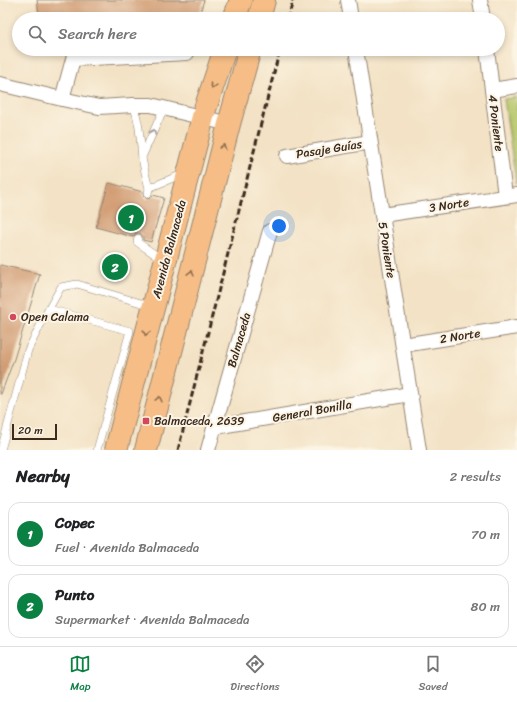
<!DOCTYPE html>
<meta charset="utf-8">
<style>
:root{--surface:#fff;--page:#f2f2f2;--text:#202124;--muted:#757577;--line:#e0e0e0;--accent:#0b8043}
body{margin:0;font-family:Sriracha,sans-serif;background:var(--page);color:var(--text)}
.scale{position:absolute;left:12px;bottom:10px;width:45px;box-sizing:border-box;padding-left:4px;border:2px solid #3b2a1e;border-top:0;font-size:11px;line-height:14px;white-space:nowrap;color:#3b2a1e;-webkit-text-stroke:3px #fcf5e5;paint-order:stroke}
.you{position:absolute;left:279px;top:226px;width:14px;height:14px;margin:-10px;border:3px solid #fff;border-radius:50%;background:#1a73e8;box-shadow:0 0 0 6px #1a73e833}
.badge{display:grid;place-items:center;width:26px;height:26px;border-radius:50%;background:var(--accent);color:#fff;font-size:13px;font-weight:700}
.pin{position:absolute;translate:-50% -50%;border:2px solid #fff;box-shadow:0 1px 4px #0006}
.list{margin:0;padding:0;list-style:none}
h2{display:flex;justify-content:space-between;align-items:center;height:52px;margin:0;padding:0 16px;font-size:17px}
h2 small{font-size:13px;font-weight:400;color:var(--muted)}
.list li{display:grid;grid-template-columns:26px 1fr auto;gap:12px;align-items:center;box-sizing:border-box;height:64px;margin:0 8px 8px;padding:0 8px;border:1px solid var(--line);border-radius:12px}
.list b{display:block;font-size:15px;white-space:nowrap}
.list p{margin:0;font-size:13px;white-space:nowrap;color:var(--muted)}
.list em{font-size:13px;font-style:normal;color:var(--muted)}
.icon{flex:none;width:22px;height:22px;fill:none;stroke:currentColor;stroke-width:2;stroke-linecap:round;stroke-linejoin:round}
.map{position:relative;flex:none;width:517px;height:450px;overflow:hidden}
.search{position:absolute;background:var(--surface);box-shadow:0 2px 6px #0003;left:12px;right:12px;top:12px;height:44px;display:flex;align-items:center;gap:10px;box-sizing:border-box;padding:0 14px;border-radius:22px;color:var(--muted);font-size:15px}
.sheet{height:196px;background:var(--surface)}
nav{display:flex;justify-content:space-around;align-items:center;box-sizing:border-box;height:56px;border-top:1px solid var(--line);background:var(--surface);font-size:11px;color:var(--muted)}
nav a{display:grid;justify-items:center;gap:2px}
nav .on{color:var(--accent)}
.map>svg:first-child{display:block}
.green{fill:#b6c76b;stroke:#787844}
.building{fill:#d29d75}
.lines{fill:none;stroke-linecap:round;stroke-linejoin:round}
.service-casing{stroke:#978672;stroke-width:8}
.minor-casing{stroke:#978672;stroke-width:16}
.primary-casing{stroke:#978672;stroke-width:24}
.service{stroke:#fff;stroke-width:7}
.minor{stroke:#fff;stroke-width:14}
.primary{stroke:#f6be86;stroke-width:22}
.rail{stroke:#3b2a1e;stroke-width:3;stroke-dasharray:6 3;stroke-linecap:butt}
.oneway{stroke:#8f6d4d}
.oneway2{stroke:#a79f9a}
.poi-dot{fill:#d1495b;stroke:#fcf5e5;stroke-width:1.5}
.labels{text-anchor:middle;stroke-width:4;stroke-linejoin:round;paint-order:stroke}
.street-label{font-size:12px;fill:#3b2a1e;stroke:#fcf5e5}
.poi-label{font-size:12px;fill:#3b2a1e;stroke:#fcf5e5;text-anchor:start}
</style>
<div class="map">
<svg width="517" height="450" viewBox="0 0 517 450">
<rect width="100%" height="100%" fill="#fcf5e5"/>
<filter id="ink" filterUnits="userSpaceOnUse"><feTurbulence type="fractalNoise" baseFrequency=".025" numOctaves="2"/><feDisplacementMap in="SourceGraphic" scale="8" xChannelSelector="R" yChannelSelector="G"/><feConvolveMatrix kernelMatrix="1 2 1 2 8 2 1 2 1" color-interpolation-filters="sRGB"/></filter>
<filter id="wash" filterUnits="userSpaceOnUse"><feTurbulence type="fractalNoise" baseFrequency=".012" numOctaves="4" result="noise"/><feDisplacementMap in="SourceGraphic" scale="16" xChannelSelector="R" yChannelSelector="G"/><feGaussianBlur stdDeviation="0.9" result="paint"/><feColorMatrix in="noise" values="0 0 0 0 0 0 0 0 0 0 0 0 0 0 0 0 0 1.4 0 .05"/><feComposite in="paint" operator="in"/></filter>
<g filter="url(#wash)">
<rect width="100%" height="100%" fill="#f3e2c5"/>
<polygon class="green" points="517,97 517,183 516,183 504,99"/>
<g id="blocks">
<g class="building">
<polygon points="37,0 204,0 198,19 40,19"/>
<polygon points="109,183 143,192 144,196 147,199 150,198 153,195 164,198 151,242 143,240 143,236 140,233 136,233 133,237 96,227"/>
<polygon points="0,265 40,274 14,359 1,394 0,394"/>
</g>
</g>
</g>
<g filter="url(#ink)">
<use href="#blocks" fill-opacity="0" stroke="#978672" stroke-width="1"/>
<g class="lines">
<defs>
<g id="service">
<path d="M133 105C140 122 140 140 142 158 144 168 146 178 149 188"/>
<polyline points="142,157 164,108"/>
<polyline points="148,194 149,188 185,173"/>
<polyline points="138,238 137,242 163,260"/>
<polyline points="49,309 130,331 97,450"/>
<polyline points="1,450 28,350 47,312 61,287 77,284 151,306"/>
</g>
<g id="minor">
<polyline points="348,0 351,19"/>
<polyline points="480,0 483,19"/>
<polyline points="356,49 419,450"/>
<polyline points="487,49 505,196"/>
<polyline points="0,84 62,99 99,107 133,105 151,105 229,124"/>
<polyline points="492,90 517,86"/>
<polyline points="62,99 73,59 187,53"/>
<polyline points="287,156 370,142"/>
<polyline points="382,215 517,195"/>
<polyline points="403,345 517,327"/>
<polyline points="215,427 410,394"/>
<polyline points="208,450 270,231"/>
</g>
<g id="primary">
<polyline points="234,19 241,0"/>
<polyline points="259,19 264,0"/>
<polyline points="116,450 205,109 225,49"/>
<polyline points="146,450 229,124 250,49"/>
</g>
</defs>
<use href="#service" class="service-casing"/>
<use href="#minor" class="minor-casing"/>
<use href="#primary" class="primary-casing"/>
<use href="#service" class="service"/>
<use href="#minor" class="minor"/>
<use href="#primary" class="primary"/>
<g class="rail">
<polyline points="288,19 293,0"/>
<polyline points="178,450 280,49"/>
</g>
</g>
<defs><path id="oneway-chevron" d="M-2-3.5L2.5 0L-2 3.5" fill="none" stroke-width="1.6" stroke-linecap="round" stroke-linejoin="round"/></defs>
<g class="oneway">
<use href="#oneway-chevron" transform="translate(213 86) rotate(108)"/>
<use href="#oneway-chevron" transform="translate(223 147) rotate(-76)"/>
<use href="#oneway-chevron" transform="translate(191 273) rotate(-76)"/>
<use href="#oneway-chevron" transform="translate(146 333) rotate(105)"/>
<use href="#oneway-chevron" transform="translate(159 399) rotate(-76)"/>
</g>
<use class="oneway2" href="#oneway-chevron" transform="translate(153 132) rotate(-67)"/>
</g>
<g class="poi-dot">
<circle cx="13" cy="317" r="4"/>
<rect x="142" y="417" width="8" height="8" rx="2"/>
</g>
<g class="labels">
<g class="street-label">
<text transform="translate(496 123) rotate(83)" y="4">4 Poniente</text>
<text transform="translate(329 149) rotate(-9)" y="4">Pasaje Guías</text>
<text transform="translate(449 205) rotate(-9)" y="4">3 Norte</text>
<text transform="translate(169 249) rotate(-75)" y="4">Avenida Balmaceda</text>
<text transform="translate(387 250) rotate(81)" y="4">5 Poniente</text>
<text transform="translate(460 336) rotate(-9)" y="4">2 Norte</text>
<text transform="translate(239 340) rotate(-74)" y="4">Balmaceda</text>
<text transform="translate(312 411) rotate(-10)" y="4">General Bonilla</text>
</g>
<g class="poi-label">
<text x="21" y="321">Open Calama</text>
<text x="154" y="425">Balmaceda, 2639</text>
</g>
</g>
</svg>
<div class="scale">20 m</div>
<div class="you"></div>
<div class="pin badge" style="left:131px;top:218px">1</div>
<div class="pin badge" style="left:115px;top:267px">2</div>
<div class="search"><svg class="icon" aria-label="search" viewBox="0 0 24 24"><circle cx="10" cy="10" r="6"/><path d="M15 15l6 6"/></svg>Search here</div>
</div>
<section class="sheet">
<h2>Nearby<small>2 results</small></h2>
<ul class="list">
<li><span class="badge">1</span><div><b>Copec</b><p>Fuel · Avenida Balmaceda</p></div><em>70 m</em></li>
<li><span class="badge">2</span><div><b>Punto</b><p>Supermarket · Avenida Balmaceda</p></div><em>80 m</em></li>
</ul>
</section>
<nav>
<a class="on"><svg class="icon" aria-label="map" viewBox="0 0 24 24"><path d="M3 6l6-2 6 2 6-2v14l-6 2-6-2-6 2zM9 4v14M15 6v14"/></svg>Map</a>
<a><svg class="icon" aria-label="directions" viewBox="0 0 24 24"><path d="M12 3l9 9-9 9-9-9zM9 14v-3h6M13 9l2 2-2 2"/></svg>Directions</a>
<a><svg class="icon" aria-label="saved" viewBox="0 0 24 24"><path d="M7 4h10v16l-5-4-5 4z"/></svg>Saved</a>
</nav>
